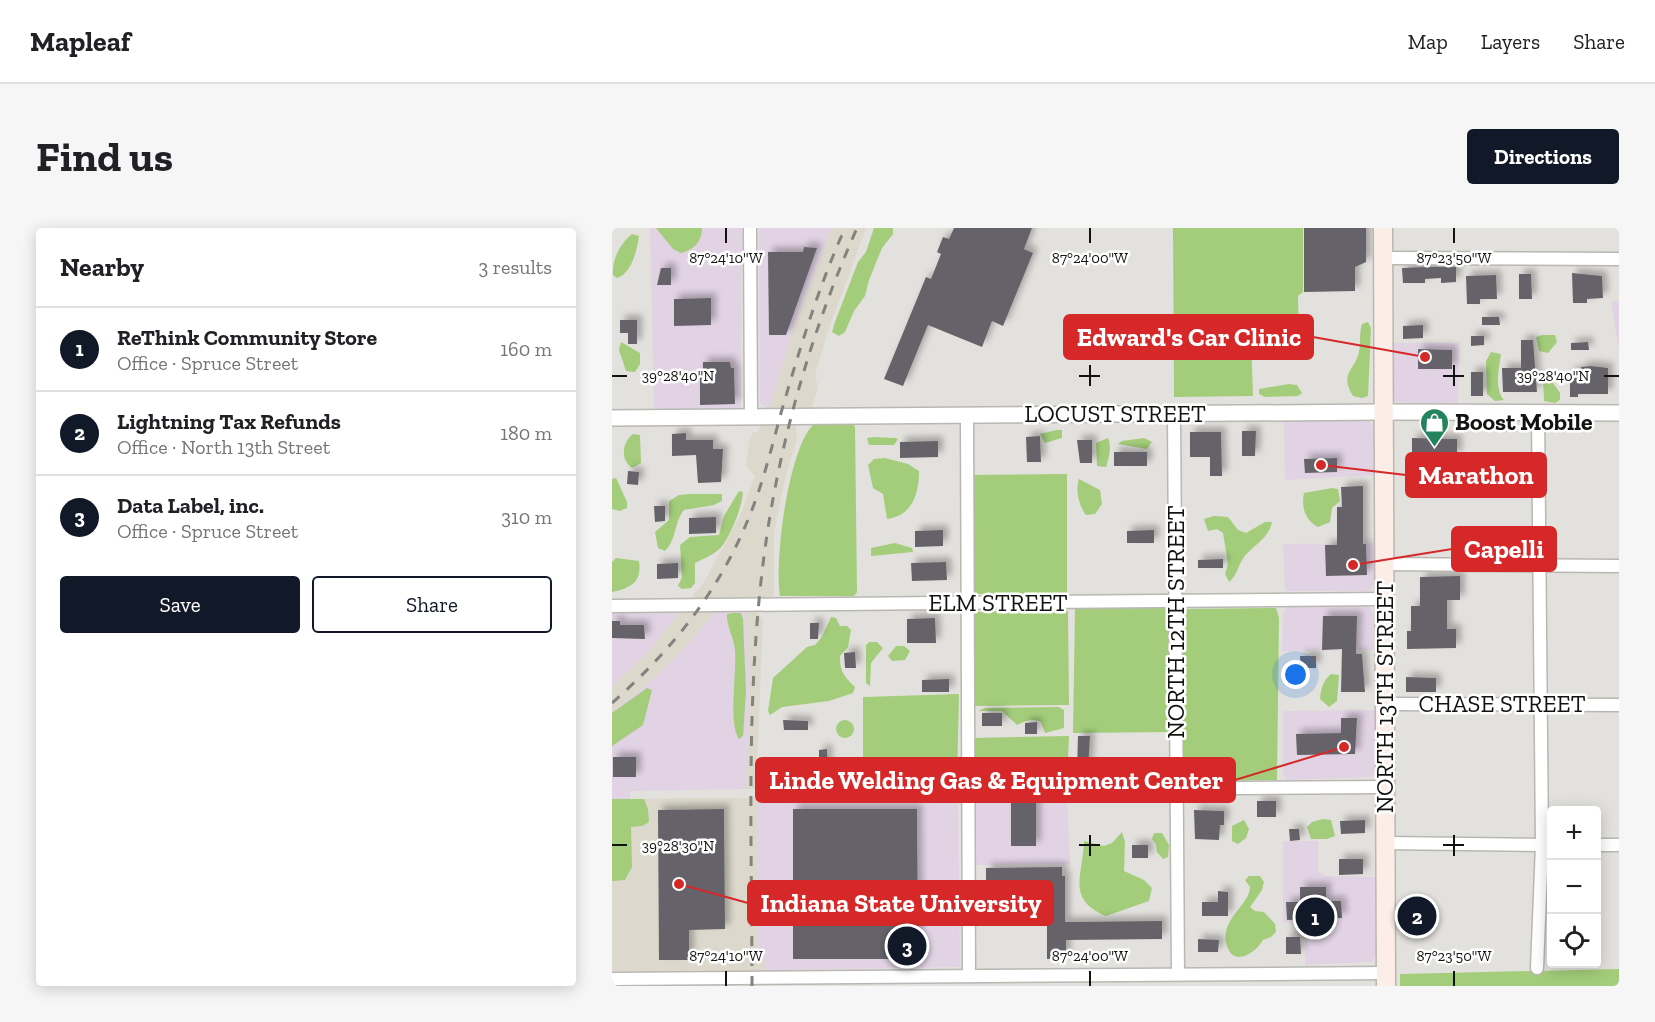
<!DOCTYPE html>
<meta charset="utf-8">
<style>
:root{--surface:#fff;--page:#f6f6f6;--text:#202124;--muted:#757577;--line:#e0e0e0;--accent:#111827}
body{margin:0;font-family:"Zilla Slab",serif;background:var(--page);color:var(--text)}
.controls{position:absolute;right:18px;bottom:18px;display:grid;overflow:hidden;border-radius:6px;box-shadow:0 3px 15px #0003}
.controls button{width:54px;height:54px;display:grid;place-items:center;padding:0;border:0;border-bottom:2px solid var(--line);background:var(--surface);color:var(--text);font:30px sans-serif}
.you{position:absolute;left:684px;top:447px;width:21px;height:21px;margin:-15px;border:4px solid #fff;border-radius:50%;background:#1a73e8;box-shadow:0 0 0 9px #1a73e833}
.badge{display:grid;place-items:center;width:39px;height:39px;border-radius:50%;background:var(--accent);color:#fff;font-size:20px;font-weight:700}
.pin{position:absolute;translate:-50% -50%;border:3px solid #fff;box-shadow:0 2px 6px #0006}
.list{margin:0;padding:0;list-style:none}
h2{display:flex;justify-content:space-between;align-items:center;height:78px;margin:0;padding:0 24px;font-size:26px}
h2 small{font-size:20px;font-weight:400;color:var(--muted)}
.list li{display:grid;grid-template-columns:39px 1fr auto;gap:18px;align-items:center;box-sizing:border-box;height:84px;padding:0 24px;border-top:2px solid var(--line)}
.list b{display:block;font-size:22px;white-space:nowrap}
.list p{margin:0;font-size:20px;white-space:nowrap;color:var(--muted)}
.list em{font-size:20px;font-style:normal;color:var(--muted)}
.actions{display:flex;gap:12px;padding:18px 24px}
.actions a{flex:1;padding:14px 0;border:2px solid var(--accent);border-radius:6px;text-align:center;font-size:21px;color:var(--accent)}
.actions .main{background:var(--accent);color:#fff}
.icon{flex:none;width:33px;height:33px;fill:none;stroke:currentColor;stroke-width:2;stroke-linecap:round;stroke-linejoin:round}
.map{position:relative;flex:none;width:1007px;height:758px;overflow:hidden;border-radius:6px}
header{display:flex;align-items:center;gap:36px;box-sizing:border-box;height:84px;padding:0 30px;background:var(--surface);border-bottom:2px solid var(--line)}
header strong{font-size:28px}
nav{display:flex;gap:33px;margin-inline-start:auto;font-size:21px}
.intro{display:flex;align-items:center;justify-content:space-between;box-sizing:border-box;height:144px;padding:0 36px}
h1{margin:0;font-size:42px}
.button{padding:15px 27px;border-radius:6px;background:var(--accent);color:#fff;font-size:21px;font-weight:700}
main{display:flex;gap:36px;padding:0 36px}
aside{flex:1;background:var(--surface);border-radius:6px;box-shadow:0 3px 15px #0003}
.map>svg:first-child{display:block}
.commercial{fill:#e1d2e4}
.built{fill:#dcd8cc}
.green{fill:#a3cd7a}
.building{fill:#656469;filter:url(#shadow)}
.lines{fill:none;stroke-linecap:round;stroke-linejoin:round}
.minor-casing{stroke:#b8b7b2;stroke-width:15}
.tertiary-casing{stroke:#b8b7b2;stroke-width:18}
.secondary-casing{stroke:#b8b7b2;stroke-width:21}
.minor{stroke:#fff;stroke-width:12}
.tertiary{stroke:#fff;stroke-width:15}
.secondary{stroke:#fceee7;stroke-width:18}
.rail{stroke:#83827f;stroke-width:3;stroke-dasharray:10 10;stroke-linecap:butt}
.ticks{fill:none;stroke:#121210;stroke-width:2}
.labels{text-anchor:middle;stroke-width:5;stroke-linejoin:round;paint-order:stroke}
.street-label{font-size:24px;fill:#121210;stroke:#fff}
.poi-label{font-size:24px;font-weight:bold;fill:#121210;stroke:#fff;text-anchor:start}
.ticks-label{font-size:15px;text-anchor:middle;fill:#121210;stroke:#fff;stroke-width:5;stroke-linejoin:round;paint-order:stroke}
.leader{fill:none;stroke:#d62828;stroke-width:2}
.callout-dot{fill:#d62828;stroke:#fff;stroke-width:2}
.callout{fill:#d62828;stroke:#d62828;stroke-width:2}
.callout-label{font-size:26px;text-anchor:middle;font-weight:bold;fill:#fff}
</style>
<header>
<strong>Mapleaf</strong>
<nav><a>Map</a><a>Layers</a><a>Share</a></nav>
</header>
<div class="intro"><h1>Find us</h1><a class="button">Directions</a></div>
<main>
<aside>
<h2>Nearby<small>3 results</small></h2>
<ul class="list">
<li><span class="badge">1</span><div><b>ReThink Community Store</b><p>Office · Spruce Street</p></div><em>160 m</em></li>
<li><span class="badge">2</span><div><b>Lightning Tax Refunds</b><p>Office · North 13th Street</p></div><em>180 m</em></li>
<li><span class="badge">3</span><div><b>Data Label, inc.</b><p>Office · Spruce Street</p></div><em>310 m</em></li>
</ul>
<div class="actions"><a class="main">Save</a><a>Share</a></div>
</aside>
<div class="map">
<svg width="1007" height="758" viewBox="0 0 1007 758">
<defs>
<filter id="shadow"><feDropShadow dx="5" dy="-5" stdDeviation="3" flood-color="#0004"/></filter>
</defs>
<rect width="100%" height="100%" fill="#e3e1dd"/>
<g class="commercial">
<polygon points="38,0 130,0 129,180 42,181"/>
<polygon points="147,0 220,0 182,98 157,181 148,175"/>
<polygon points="999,73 1007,73 1007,175 1007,123"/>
<polygon points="780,115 847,115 846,176 783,174 781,172"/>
<polygon points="672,193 757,193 762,199 763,247 673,252"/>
<polygon points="763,315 763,355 758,363 673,363 671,316"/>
<polygon points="674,379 757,379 763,386 763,422 670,423 671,387"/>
<polygon points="134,383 138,453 134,561 18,563 18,571 0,571 0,484 39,453 67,426 99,390 101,384"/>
<polygon points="0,385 66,385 40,420 0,459"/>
<polygon points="763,482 763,544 760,549 674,552 671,546 671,483"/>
<polygon points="455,568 458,636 362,637 363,570"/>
<polygon points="145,570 346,572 348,739 154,742 154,732 145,730"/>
<polygon points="671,613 706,613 706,643 713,648 764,649 764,727 759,734 693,737 693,694 671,694"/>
</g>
<g class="built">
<polygon points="220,0 254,0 215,106 203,147 206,159 200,180 157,181 182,98"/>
<polygon points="184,196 185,211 174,247 162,304 162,369 79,370 92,354 128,288 143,248 134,237 137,214 141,204 146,204 149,197"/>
<polygon points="134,383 145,384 151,392 144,561 134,561 138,453"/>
<polygon points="101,384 99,390 67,426 39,453 0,484 0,459 40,420 66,385"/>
<polygon points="145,570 145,730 154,732 154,742 0,743 0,571"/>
</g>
<g class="green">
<path d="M44 0H90C90 14 81 22 69 25L61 21Z"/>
<polygon points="262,0 281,0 281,6 270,20 257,52 253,68 242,83 233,104 227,108 220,104 223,94 246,34 254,24"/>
<polygon points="561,0 691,0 691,64 686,68 687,108 639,110 641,168 562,169"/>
<path d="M20 6 27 8C25 22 20 45 5 50L1 47C0 31 8 16 20 6Z"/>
<path d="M756 94 759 100 756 168 750 170 741 168C727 144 743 143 747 124 749 114 747 105 750 96Z"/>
<polygon points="930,107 943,107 945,114 936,125 927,123 924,109"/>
<polygon points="9,114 28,125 28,136 23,144 14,143 7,122"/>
<path d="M879 124 889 126C887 141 882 160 892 172L883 173 875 166 874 133Z"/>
<polygon points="937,149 948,165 948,172 943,175 932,173 931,150"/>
<polygon points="677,156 685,157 690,165 686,168 653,169 647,166 647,161"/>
<path d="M201 197H242L243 199 245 364 242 368H168C162 333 176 222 201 197Z"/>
<polygon points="444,202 450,202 450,210 433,215 428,206"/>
<path d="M21 206 28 207 29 235 20 240C8 231 10 215 21 206Z"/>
<polygon points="261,209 284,210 286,211 282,217 257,217 255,210"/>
<path d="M496 210C500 218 497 230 494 239L485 238 484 215Z"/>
<polygon points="532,210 540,214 535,221 506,216 510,213"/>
<path d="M273 230 296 236 307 243C307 266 300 288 275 291L271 266 261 260 256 237 262 231Z"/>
<polygon points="455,246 455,366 362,366 359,247"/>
<polygon points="4,250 15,274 15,280 8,283 0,281 0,251"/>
<path d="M467 251 488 262 490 276 483 286 474 287C467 278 463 262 467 251Z"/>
<path d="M720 260 726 261 728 273 720 280 718 294 706 299C693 292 689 279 692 265Z"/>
<path d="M127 263 131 264C130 279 120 304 111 317 104 326 93 330 83 335V355L79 360 70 361 66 358 70 349 68 317 78 309 107 307 112 288Z"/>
<path d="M79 266H110V273L102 277 72 282C62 294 65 311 53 323L46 320 43 304 57 292V273L67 267Z"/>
<path d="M602 288 616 289 626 302 634 305 653 294H660C657 310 642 317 632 329 626 337 625 348 617 354L613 346 616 336 611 305 605 301 596 303 592 291Z"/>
<polygon points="283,315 300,320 301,324 259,328 259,320"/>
<path d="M4 330 27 333C30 354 19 360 0 364V334Z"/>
<polygon points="664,380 667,390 665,552 573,553 571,550 570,381"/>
<polygon points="454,381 456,384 457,477 361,478 362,384"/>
<polygon points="463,381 553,380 556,383 558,504 461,505"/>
<path d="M121 385H129L131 391 134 464 131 508 127 511C116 495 125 444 123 422 122 410 114 397 115 386Z"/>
<path d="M219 389 224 390 228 398H235L239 402 236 419 228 428C228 444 232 448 243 459L241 465 217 473 170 479 158 487 156 483 161 450 195 419 203 417 210 409Z"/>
<polygon points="257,414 265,414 271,420 259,435 258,458 254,455 254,417"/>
<polygon points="284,418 292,418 298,423 293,432 280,433 276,428"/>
<path d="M719 446 727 447 725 473 717 479 708 471C709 461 711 452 719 446Z"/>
<polygon points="35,460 40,462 31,497 0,518 0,485"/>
<polygon points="347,466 345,553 253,556 251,544 251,469"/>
<path d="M447 479 452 482V500L433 505 429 494C419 490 414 493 405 497L390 483H366L373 480Z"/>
<circle cx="233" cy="501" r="9"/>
<polygon points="457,508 455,553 367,555 361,549 361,510"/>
<polygon points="0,571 32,571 36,581 37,594 30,598 19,599 20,639 13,652 0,653"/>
<polygon points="711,591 719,592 723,608 715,611 699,611 695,599 700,594"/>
<polygon points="632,592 637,601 634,610 626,616 620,613 620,598"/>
<path d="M510 604 513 614 512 643 532 652 540 660 537 673 494 688C454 671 471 648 472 613L492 618 500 615Z"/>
<polygon points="542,605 550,605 557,617 556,629 551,631 545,624 544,616 540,611"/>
<path d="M637 648H648L652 654 650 662 638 679 643 683 652 684 663 696 664 704 659 709 651 712C642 727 619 740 614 714 609 691 638 676 638 659L633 652Z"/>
<polygon points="1007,741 1007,758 788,758 788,746"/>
</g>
<g class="building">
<polygon points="342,0 420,0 412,21 421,25 391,98 380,93 370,119 316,97 291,158 272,151 314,49 319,51 329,26 325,24 331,9 337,11"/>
<polygon points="692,0 754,0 754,34 743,39 743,63 692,64"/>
<polygon points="192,19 205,20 174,107 157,107 156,24 191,24"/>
<polygon points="813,39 844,39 844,54 829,55 829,50 813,51 813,55 791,55 790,40"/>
<polygon points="49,40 59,40 59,57 45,57"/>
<polygon points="960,45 990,48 991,70 975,71 975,75 961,75"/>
<polygon points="907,46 919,46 920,71 907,71"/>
<polygon points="884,47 885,71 868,71 868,76 855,76 854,48"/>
<polygon points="99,70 99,97 62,98 62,71"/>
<polygon points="870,89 887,89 888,97 870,97"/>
<polygon points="8,92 25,92 25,116 16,116 16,105 8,105"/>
<polygon points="811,97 811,110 791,111 791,98"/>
<polygon points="859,108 872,108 872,117 859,118"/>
<polygon points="909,112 921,112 925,164 891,164 890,140 909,140"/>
<polygon points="976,114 977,122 959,122 959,115"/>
<polygon points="806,121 840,122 840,141 806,141"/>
<polygon points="91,134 118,134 119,140 122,140 123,176 88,177 88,142 91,142"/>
<polygon points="979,138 996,140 996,166 966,166 966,169 958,169 958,144 969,143 969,139"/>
<rect x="859" y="144" width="12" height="24"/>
<polygon points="630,203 644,203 643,228 630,228"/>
<polygon points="578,204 609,204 610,248 598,248 598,229 578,229"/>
<polygon points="74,205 74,212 101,212 101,221 111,221 109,254 86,255 84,227 60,228 60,206"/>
<polygon points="428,208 429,234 415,234 414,209"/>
<polygon points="800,210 845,211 845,228 800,227"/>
<polygon points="465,212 480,212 480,235 468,235"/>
<polygon points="326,213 326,229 288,230 288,214"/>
<rect x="502" y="224" width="33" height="14"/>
<polygon points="725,230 725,244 693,245 692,231"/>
<polygon points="16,243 27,244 26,257 15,256"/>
<polygon points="751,258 751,316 754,316 755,347 714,348 713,317 725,317 725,279 730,279 729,259"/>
<polygon points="42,278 53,278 53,293 43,294"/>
<polygon points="104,289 104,305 77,306 77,290"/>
<polygon points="331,302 331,318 303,319 303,303"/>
<polygon points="542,302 542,315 515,315 515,303"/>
<polygon points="611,331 611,340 586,340 586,332"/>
<polygon points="334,334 335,352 300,353 299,335"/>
<polygon points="66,335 66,350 45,351 45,336"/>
<polygon points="848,348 848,372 835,372 835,401 844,401 844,420 795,421 795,403 799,403 799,378 808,378 808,349"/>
<polygon points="711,388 745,388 744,426 750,426 753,464 729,464 730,421 710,422"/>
<polygon points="323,390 324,415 295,415 295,391"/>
<polygon points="0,393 8,393 8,397 32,397 33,411 0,410"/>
<polygon points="198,395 207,395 206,411 198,411"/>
<polygon points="243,424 244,440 233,440 232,425"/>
<polygon points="688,428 704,428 704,440 689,440"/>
<polygon points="794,449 824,450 824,464 794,464"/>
<polygon points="337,451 337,464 310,464 310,452"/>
<rect x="370" y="485" width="20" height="13"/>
<polygon points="729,490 745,490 743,526 685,527 684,506 729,505"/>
<polygon points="171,492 196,493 196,502 172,502"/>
<polygon points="425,494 425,506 413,506 413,495"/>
<polygon points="466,508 478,508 476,542 465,542"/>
<polygon points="215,521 216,545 207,545 207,522"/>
<rect x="1" y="529" width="23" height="20"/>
<rect x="645" y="573" width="19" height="16"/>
<rect x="399" y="575" width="25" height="43"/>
<polygon points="112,581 113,701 77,702 77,732 47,732 46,582"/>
<polygon points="181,581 305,581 306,731 181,731"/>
<polygon points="582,582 612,583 612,597 608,597 607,612 583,611"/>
<polygon points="753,592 753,605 729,606 728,593"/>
<polygon points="677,601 687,601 688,612 678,613"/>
<rect x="520" y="617" width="16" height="13"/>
<polygon points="727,631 751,631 751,646 727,647"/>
<polygon points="450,639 450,648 453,648 453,694 550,693 550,711 454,712 454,730 435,731 435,657 374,658 374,640"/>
<polygon points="688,659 714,659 714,673 729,673 730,690 675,692 674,674 688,674"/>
<polygon points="606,663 616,664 616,688 590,688 590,674 606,674"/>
<polygon points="674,709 688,709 689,726 674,726"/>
<polygon points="586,711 607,712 606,724 586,724"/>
</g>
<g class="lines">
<defs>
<g id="minor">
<polyline points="138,0 139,190"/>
<polyline points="771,30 1007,31"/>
<polyline points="562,186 566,746"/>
<polyline points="355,188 357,748"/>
<polyline points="772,336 1007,338"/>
<polyline points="0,378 772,371"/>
<polyline points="773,476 1007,477"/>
<polyline points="355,562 773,559"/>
<polyline points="773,615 939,617"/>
<polyline points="984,617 1007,617"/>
<polyline points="925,740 930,617 926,185"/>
<polyline points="0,751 774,745"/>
</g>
<polyline id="tertiary" points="0,190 772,184 1007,185"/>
<polyline id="secondary" points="771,0 774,758"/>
</defs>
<use href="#minor" class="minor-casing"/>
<use href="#tertiary" class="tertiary-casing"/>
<use href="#secondary" class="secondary-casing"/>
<use href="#minor" class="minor"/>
<use href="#tertiary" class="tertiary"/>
<use href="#secondary" class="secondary"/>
<g class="rail">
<path d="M0 475C58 424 105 366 135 294 150 259 159 222 169 185 187 123 206 60 233 0"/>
<path d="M140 758C140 600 132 438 159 282 176 185 205 90 245 0"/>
</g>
</g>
<path class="ticks" d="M114 0V15M478 0V15M842 0V15M478 137V158M842 137V158M0 148H15M467 148H488M831 148H852M992 148H1007M478 607V628M842 607V628M0 617H15M467 617H488M831 617H852M114 743V758M478 743V758M842 743V758"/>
<defs>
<symbol id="shop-pin" viewBox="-11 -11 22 30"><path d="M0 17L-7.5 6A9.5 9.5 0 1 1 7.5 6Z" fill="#22835c" stroke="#fff"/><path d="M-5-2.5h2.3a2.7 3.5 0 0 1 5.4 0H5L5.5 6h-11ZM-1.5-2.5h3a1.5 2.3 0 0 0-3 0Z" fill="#fff"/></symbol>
</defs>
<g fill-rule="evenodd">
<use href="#shop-pin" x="806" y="178" width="33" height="45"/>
</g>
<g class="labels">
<g class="street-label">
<text x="503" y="194">LOCUST STREET</text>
<text x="386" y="383">ELM STREET</text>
<text transform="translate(564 394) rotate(-90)" y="8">NORTH 12TH STREET</text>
<text transform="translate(773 469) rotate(-90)" y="8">NORTH 13TH STREET</text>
<text x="890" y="484">CHASE STREET</text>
</g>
<g class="poi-label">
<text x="843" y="202">Boost Mobile</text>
</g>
</g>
<g class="ticks-label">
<text x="114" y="35">87°24'10"W</text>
<text x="478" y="35">87°24'00"W</text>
<text x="842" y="35">87°23'50"W</text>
<text x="66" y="153">39°28'40"N</text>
<text x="941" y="153">39°28'40"N</text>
<text x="66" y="623">39°28'30"N</text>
<text x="114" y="733">87°24'10"W</text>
<text x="478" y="733">87°24'00"W</text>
<text x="842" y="733">87°23'50"W</text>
</g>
<path class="leader" d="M813 129L701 109M709 237L794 247M741 337L840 321M732 519L623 552M67 656L136 675"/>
<g class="callout-dot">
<circle cx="813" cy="129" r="6"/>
<circle cx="709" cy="237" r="6"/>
<circle cx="741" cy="337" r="6"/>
<circle cx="732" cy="519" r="6"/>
<circle cx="67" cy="656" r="6"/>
</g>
<g class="callout">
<rect x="452" y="87" width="249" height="44" rx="6"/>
<rect x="794" y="225" width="140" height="44" rx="6"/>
<rect x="840" y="299" width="104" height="44" rx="6"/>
<rect x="144" y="530" width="479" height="44" rx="6"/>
<rect x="136" y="653" width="305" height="44" rx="6"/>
</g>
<g class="callout-label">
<text x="577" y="118">Edward's Car Clinic</text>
<text x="864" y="256">Marathon</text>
<text x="892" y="330">Capelli</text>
<text x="384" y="561">Linde Welding Gas &amp; Equipment Center</text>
<text x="289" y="684">Indiana State University</text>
</g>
</svg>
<div class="controls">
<button>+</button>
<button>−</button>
<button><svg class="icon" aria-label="locate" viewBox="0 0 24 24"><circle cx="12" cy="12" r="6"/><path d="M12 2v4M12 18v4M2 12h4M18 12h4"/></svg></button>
</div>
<div class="you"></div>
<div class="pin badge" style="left:703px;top:689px">1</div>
<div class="pin badge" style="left:805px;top:688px">2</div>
<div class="pin badge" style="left:295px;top:718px">3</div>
</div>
</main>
